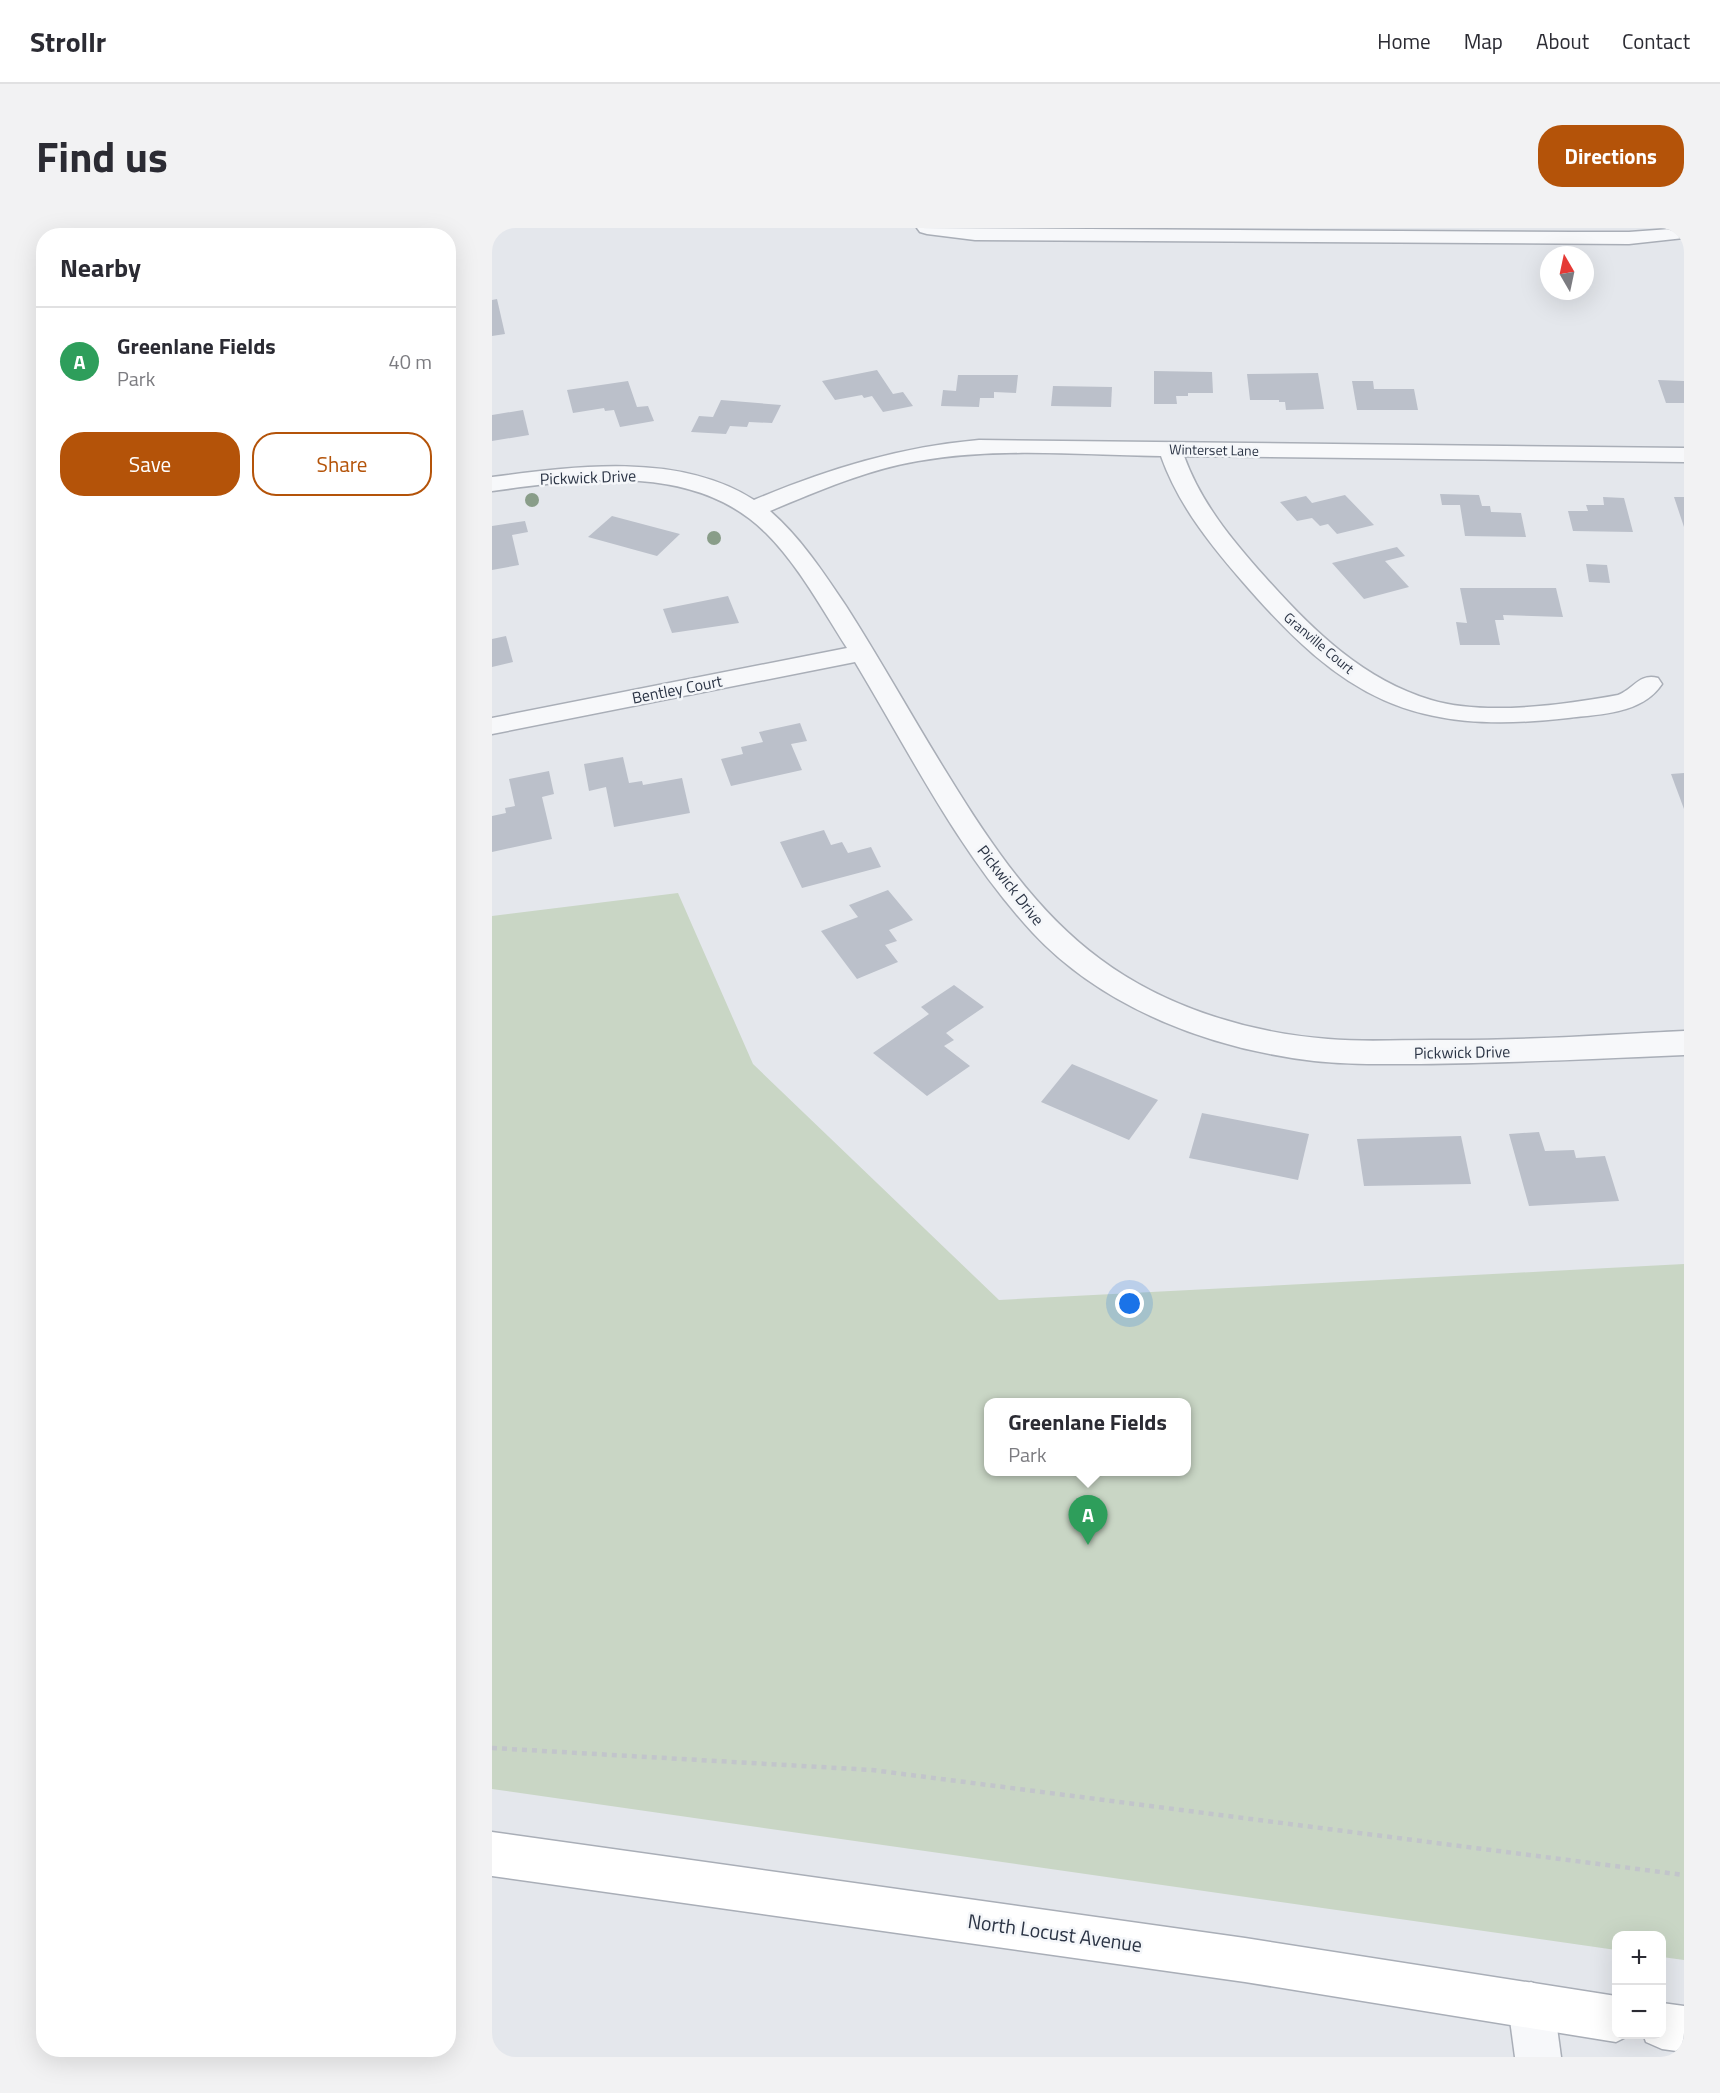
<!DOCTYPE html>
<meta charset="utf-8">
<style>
:root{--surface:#fff;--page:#f2f2f3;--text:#2b2b33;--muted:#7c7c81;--line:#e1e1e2;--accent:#b45309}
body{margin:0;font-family:"Titillium Web",sans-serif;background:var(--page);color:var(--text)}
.controls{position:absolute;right:18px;bottom:18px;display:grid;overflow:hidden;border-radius:12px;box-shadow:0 6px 24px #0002}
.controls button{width:54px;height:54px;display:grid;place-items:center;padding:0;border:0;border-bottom:2px solid var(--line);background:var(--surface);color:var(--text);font:30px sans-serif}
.compass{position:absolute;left:1048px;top:18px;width:54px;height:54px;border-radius:50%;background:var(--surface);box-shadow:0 6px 24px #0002;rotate:351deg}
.you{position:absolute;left:638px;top:1076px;width:21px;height:21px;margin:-15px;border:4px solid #fff;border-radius:50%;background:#1a73e8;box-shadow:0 0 0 9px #1a73e833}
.badge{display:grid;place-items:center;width:39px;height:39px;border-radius:50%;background:var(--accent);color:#fff;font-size:20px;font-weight:700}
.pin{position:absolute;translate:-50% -50px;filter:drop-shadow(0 2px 3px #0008)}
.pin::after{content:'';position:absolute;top:32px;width:21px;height:18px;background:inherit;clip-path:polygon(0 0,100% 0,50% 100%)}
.popup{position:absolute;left:492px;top:1170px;width:207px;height:78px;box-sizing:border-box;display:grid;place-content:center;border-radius:12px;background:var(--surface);filter:drop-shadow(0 2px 4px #0005);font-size:20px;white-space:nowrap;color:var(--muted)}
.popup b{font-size:22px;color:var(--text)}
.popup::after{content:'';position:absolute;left:50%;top:100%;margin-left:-12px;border:12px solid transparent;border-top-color:var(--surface)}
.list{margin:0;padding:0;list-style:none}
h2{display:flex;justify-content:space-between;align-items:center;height:78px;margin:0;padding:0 24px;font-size:26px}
h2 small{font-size:20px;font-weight:400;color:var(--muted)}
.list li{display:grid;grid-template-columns:39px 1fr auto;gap:18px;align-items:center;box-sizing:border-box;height:108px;padding:0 24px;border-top:2px solid var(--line)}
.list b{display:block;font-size:22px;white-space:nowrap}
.list p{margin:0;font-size:20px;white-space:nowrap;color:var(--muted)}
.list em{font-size:20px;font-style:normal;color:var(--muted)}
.actions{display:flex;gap:12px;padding:18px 24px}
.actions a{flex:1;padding:14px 0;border:2px solid var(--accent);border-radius:24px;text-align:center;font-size:21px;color:var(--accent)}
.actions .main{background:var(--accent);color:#fff}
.map{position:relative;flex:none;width:1192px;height:1829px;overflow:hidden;border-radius:24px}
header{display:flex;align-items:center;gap:36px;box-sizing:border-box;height:84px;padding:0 30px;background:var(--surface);border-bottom:2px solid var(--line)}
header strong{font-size:28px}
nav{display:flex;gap:33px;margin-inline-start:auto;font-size:21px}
.intro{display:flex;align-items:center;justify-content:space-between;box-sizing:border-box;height:144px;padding:0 36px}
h1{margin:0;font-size:42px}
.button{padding:15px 27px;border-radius:24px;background:var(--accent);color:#fff;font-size:21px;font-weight:700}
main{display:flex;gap:36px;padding:0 36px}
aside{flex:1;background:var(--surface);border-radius:24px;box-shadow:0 6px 24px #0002}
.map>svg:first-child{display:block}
.green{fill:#c9d6c5;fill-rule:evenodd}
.building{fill:#bbc0ca}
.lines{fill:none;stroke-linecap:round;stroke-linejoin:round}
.street-casing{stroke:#a9aeb7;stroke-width:3}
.secondary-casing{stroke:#a9aeb7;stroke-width:3}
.path{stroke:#c2c5cb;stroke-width:4.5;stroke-dasharray:5 5;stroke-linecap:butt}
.street{fill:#f7f8fa;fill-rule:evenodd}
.secondary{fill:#fff;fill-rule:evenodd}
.tree{fill:#899d89}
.labels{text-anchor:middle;stroke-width:5;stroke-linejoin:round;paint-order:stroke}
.far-street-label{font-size:14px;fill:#2b3445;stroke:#f4f6f9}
.street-label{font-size:16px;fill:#2b3445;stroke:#f4f6f9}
.near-street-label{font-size:20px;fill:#2b3445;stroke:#f4f6f9}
</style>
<header>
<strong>Strollr</strong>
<nav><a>Home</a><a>Map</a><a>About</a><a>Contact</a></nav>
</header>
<div class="intro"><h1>Find us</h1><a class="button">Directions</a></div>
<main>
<aside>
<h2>Nearby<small></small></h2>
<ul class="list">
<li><span class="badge" style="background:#2e9e5b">A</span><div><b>Greenlane Fields</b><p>Park</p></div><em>40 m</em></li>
</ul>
<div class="actions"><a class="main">Save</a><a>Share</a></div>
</aside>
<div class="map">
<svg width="1192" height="1829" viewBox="0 0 1192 1829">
<rect width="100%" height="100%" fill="#e4e7ec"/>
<path class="green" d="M186 665 261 836 507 1072 1192 1036V1732L1170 1729V1708H1124V1722L0 1561V688ZM695 1174V1244H497V1174Z"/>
<g class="building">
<polygon points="5,71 13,106 0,108 0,72"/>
<polygon points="385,142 401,166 411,164 421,178 391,184 380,168 372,170 370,167 343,172 330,153"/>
<polygon points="662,143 720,144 721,165 696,165 696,168 684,168 685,176 662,176"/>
<polygon points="826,145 832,181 794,182 793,174 787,174 787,172 758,172 755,146"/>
<polygon points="466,147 526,147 524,165 502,164 502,170 488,170 487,179 449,178 451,162 464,163"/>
<polygon points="1166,152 1192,153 1192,175 1174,175"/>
<polygon points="136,153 145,179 156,178 162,193 128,199 122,182 113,183 112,180 81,185 75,162"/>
<polygon points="860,153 881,153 882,161 922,161 926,182 865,182"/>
<polygon points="561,158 620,159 619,179 559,178"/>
<polygon points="229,172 289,177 280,195 257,194 255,199 238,198 234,206 199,204 207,188 221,189"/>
<polygon points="31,182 37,207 0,213 0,187"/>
<polygon points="948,266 987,267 990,278 998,278 999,284 1029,285 1034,309 973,308 968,277 950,277"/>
<polygon points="853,267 882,297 845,306 836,296 828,298 820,290 805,293 788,274 814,268 820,275"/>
<polygon points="1111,269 1132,270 1141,304 1081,303 1076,283 1096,283 1094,277 1112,277"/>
<polygon points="1182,269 1192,269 1192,299"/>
<polygon points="120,288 188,306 165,328 96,309"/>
<polygon points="33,293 36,304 20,307 27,337 0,342 0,298"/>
<polygon points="905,319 913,328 893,333 917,359 872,371 840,335"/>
<polygon points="1094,336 1115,337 1118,355 1097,354"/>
<polygon points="968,360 1064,360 1071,389 1011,387 1012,392 1003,392 1008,417 968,417 964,394 975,395"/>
<polygon points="236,368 247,395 180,405 171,381"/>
<polygon points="14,408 21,434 0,439 0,411"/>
<polygon points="308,495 315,513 299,516 310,542 239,558 229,531 251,526 249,519 271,514 267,504"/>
<polygon points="131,529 137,555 150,553 151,557 190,550 198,585 122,599 114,559 97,563 92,536"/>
<polygon points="57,543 62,566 50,569 60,611 0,624 0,588 14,585 13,580 23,578 17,551"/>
<polygon points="1192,545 1192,581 1179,546"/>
<polygon points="332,602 339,617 350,614 356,625 379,619 389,639 310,660 288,614"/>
<polygon points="396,662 421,692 397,702 405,713 393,717 406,734 365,751 329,703 366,689 357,677"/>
<polygon points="462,757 492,779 454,805 462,812 452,818 478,838 435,868 381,825 437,786 429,779"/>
<polygon points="580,836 666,872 637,912 549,874"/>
<polygon points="710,885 817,906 806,952 697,930"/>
<polygon points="1047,904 1053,923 1082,922 1084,930 1113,928 1127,973 1037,978 1017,906"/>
<polygon points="969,908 979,956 872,958 865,911"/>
</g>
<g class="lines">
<defs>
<g id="street">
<polygon points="425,0 1080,4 1137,4 1192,0 1192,10 1137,16 483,12 435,6 428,4"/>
<path d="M487 212 1192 220V234L692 228C709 275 740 312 773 349 819 401 871 452 939 472 993 488 1071 477 1126 467 1142 461 1147 445 1166 450L1170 456C1150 486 1109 486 1076 490 919 508 851 470 750 353 717 315 686 276 669 228 589 227 505 219 426 233 374 242 326 263 278 283 309 310 331 344 354 378 390 434 421 491 456 547 497 614 544 684 608 731 672 779 757 805 836 811 871 814 906 812 941 812 1025 813 1108 807 1192 803V827C1104 831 1016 835 928 836 893 836 857 837 822 833 720 821 612 781 541 705 467 625 419 527 363 434L0 506V490L355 420C330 381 307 338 274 305 203 234 90 251 0 263V249C83 238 188 224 262 272 336 241 407 219 487 212Z"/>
<polygon points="1039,1754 1055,1761 1062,1777 1069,1829 1023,1829 1016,1777 1023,1761"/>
</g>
<g id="secondary">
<polygon points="0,1604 753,1710 1124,1768 1124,1806 1140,1806 1124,1814 753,1754 0,1648"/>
<polygon points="1170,1775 1192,1778 1192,1824 1170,1821 1154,1814 1151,1806 1170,1806"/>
</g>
</defs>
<use href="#street" class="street-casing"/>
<use href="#secondary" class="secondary-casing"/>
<polyline class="path" points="0,1520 380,1542 1192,1647"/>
<use href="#street" class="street"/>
<use href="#secondary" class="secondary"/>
</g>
<g class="tree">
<circle cx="40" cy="272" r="7"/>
<circle cx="222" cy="310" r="7"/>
</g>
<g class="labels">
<g class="far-street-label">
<text transform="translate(722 222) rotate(1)" y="5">Winterset Lane</text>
<text transform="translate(827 415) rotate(40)" y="5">Granville Court</text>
</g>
<g class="street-label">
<text transform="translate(96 249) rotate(-2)" y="6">Pickwick Drive</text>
<text transform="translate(185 461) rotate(-11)" y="6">Bentley Court</text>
<text transform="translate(519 657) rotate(52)" y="6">Pickwick Drive</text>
<text transform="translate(970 824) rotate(-1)" y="6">Pickwick Drive</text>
</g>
<g class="near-street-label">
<text transform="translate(563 1705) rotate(8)" y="7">North Locust Avenue</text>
</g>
</g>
</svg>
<div class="controls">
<button>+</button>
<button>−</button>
</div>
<svg class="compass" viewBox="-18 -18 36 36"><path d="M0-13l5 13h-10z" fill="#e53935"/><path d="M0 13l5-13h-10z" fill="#7c7c81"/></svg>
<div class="you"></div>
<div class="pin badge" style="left:596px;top:1317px;background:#2e9e5b">A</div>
<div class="popup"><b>Greenlane Fields</b>Park</div>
</div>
</main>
